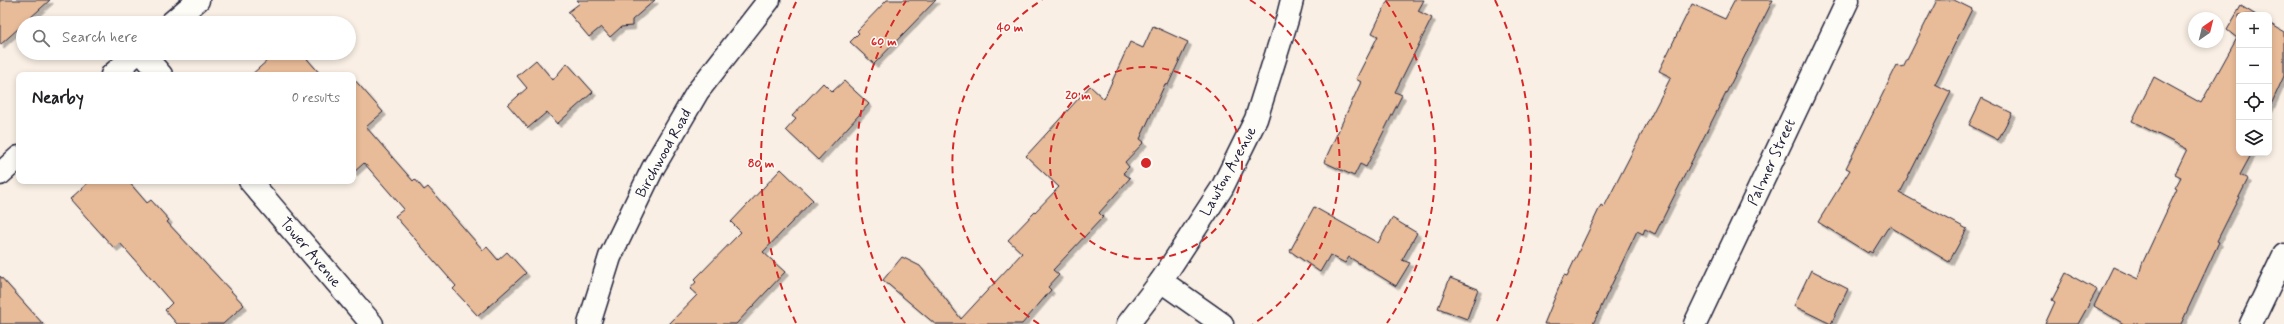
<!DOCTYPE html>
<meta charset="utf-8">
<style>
:root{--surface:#fff;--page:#f2f2f2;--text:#202124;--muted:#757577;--line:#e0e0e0}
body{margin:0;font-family:Mynerve,sans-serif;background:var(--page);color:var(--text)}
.controls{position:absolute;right:12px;top:12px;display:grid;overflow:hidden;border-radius:8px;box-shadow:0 2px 6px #0003}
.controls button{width:36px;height:36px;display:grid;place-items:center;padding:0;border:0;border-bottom:1px solid var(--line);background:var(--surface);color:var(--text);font:20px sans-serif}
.compass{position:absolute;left:2188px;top:12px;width:36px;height:36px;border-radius:50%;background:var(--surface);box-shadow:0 2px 6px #0003;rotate:35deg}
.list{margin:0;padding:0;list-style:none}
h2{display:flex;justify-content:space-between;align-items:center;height:52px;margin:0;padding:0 16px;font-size:17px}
h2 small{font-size:13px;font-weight:400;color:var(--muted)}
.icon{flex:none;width:22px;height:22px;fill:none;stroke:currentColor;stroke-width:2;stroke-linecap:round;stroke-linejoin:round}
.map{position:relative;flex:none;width:2284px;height:324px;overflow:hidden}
.search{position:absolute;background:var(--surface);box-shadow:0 2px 6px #0003;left:16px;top:16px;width:340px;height:44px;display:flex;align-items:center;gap:10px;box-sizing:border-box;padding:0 14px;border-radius:22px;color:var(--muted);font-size:15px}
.panel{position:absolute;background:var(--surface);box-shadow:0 2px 6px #0003;left:16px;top:72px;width:340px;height:112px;border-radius:8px}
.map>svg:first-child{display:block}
.building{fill:#e9bc99;stroke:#22223b;filter:url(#shadow)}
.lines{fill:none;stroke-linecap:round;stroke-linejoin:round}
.minor-casing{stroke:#22223b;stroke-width:25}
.minor{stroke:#fdfcf7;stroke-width:22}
.ring{fill:none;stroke:#d62828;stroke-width:2;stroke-dasharray:7 5}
.labels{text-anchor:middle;stroke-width:3;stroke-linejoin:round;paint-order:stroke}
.street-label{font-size:15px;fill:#22223b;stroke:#fdfcf7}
.centre{fill:#d62828;stroke:#fdfcf7;stroke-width:2}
.ring-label{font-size:12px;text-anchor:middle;font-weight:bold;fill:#d62828;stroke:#fdfcf7;stroke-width:3;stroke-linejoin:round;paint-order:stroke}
</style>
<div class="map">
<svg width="2284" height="324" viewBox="0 0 2284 324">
<defs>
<filter id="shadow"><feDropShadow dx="3.5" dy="3.5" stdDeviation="0" flood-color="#0004"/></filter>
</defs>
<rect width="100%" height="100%" fill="#f9efe4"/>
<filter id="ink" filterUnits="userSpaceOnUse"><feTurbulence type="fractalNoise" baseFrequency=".025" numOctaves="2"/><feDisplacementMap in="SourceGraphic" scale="8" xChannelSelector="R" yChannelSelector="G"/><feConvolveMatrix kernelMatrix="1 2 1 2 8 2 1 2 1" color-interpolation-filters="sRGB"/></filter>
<g filter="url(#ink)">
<g class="building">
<polygon points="0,0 50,0 0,45"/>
<polygon points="577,0 655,0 632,20 632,26 621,27 610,37 601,27 589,37 568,12 580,3"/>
<polygon points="887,0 936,0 874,64 850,42 859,33 857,31"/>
<polygon points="1388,0 1424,0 1418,11 1432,18 1395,92 1402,95 1366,167 1360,164 1354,176 1324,162 1361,82 1356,79 1378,36 1372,33"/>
<polygon points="1735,0 1773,0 1655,234 1645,229 1643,234 1637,231 1593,324 1544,324 1564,275 1567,276 1601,205 1604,207 1671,77 1659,71 1692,4 1725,19"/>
<polygon points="1937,0 1954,0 1972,9 1935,84 1951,92 1900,193 1967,229 1949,262 1889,226 1872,253 1869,251 1868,253 1818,222 1850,170 1846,168 1897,65 1903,68"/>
<polygon points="2241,6 2256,15 2239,15 2239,153 2252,153 2240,175 2248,179 2217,241 2219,242 2181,324 2124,324 2094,306 2113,267 2138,279 2142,264 2177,189 2175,188 2181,177 2175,174 2187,149 2132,121 2154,77 2201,103 2237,38 2227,30"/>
<polygon points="2269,23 2284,32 2284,76 2269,109"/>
<polygon points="1153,26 1188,42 1168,85 1165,84 1140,139 1144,142 1125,162 1129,167 1123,173 1130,178 1099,213 1103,217 1053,270 1059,275 1048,287 1051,290 1022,324 935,324 883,280 902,257 920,266 961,319 1022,253 1008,240 1059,187 1026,156 1090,86 1104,99 1130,42 1143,48"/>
<polygon points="276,53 302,53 321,75 251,75"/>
<polygon points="536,60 553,80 567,63 593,92 557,124 547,112 528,128 508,105 527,88 517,76"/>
<polygon points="353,78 383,112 366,127 413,181 415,179 424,190 428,187 483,250 487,247 498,260 507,252 526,273 478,316 453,289 456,286 395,216 404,209 364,163 353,173"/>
<polygon points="844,81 869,104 818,160 786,130 796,119 792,116 823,83 832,92"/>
<polygon points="1982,98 2012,113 1998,140 1969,125"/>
<polygon points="781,169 813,200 763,252 785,272 736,324 669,324 697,295 690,289 696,282 694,280 741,232 731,222"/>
<polygon points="90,181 128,181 147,203 151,200 169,220 167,222 244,305 223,324 177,324 165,310 172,303 120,243 114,248 70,199"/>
<polygon points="1314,207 1378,243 1392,218 1417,233 1402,260 1410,263 1396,286 1349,257 1345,263 1330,255 1320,272 1290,251"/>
<polygon points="1811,270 1848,289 1831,324 1794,306"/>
<polygon points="2066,273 2097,290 2078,324 2045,324 2055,302 2052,300"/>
<polygon points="0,276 43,324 0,324"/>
<polygon points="1450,278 1478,289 1467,319 1438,308"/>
</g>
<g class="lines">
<defs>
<g id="minor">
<polyline points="171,23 198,0"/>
<polyline points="142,53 161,75"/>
<polyline points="112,75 137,53"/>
<polyline points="0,174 19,157"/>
<polyline points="250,181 372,324"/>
<polyline points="1161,281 1222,324"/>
<polyline points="589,324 610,257 653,168 698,91 769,0"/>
<polyline points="1128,324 1161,281 1222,188 1256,119 1287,20 1292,0"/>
<polyline points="1695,324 1848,0"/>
<polyline points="2251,324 2284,255"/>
</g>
</defs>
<use href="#minor" class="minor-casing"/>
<use href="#minor" class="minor"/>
</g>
</g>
<g class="ring">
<circle cx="1146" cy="163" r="96"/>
<path d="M1039 324A193 193 0 0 1 1042 0M1250 0A193 193 0 0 1 1253 324"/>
<path d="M905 323A289 289 0 0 1 906 1M1386 1A289 289 0 0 1 1387 323"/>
<path d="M796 323A385 385 0 0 1 797 0M1495 0A385 385 0 0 1 1496 323"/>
</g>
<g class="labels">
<g class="street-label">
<text transform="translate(663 153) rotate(-61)" y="5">Birchwood Road</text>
<text transform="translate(1771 162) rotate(-65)" y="5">Palmer Street</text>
<text transform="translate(1228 171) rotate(-61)" y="5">Lawton Avenue</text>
<text transform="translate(311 252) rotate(50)" y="5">Tower Avenue</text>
</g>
</g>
<circle cx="1146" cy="163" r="6" class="centre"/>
<g class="ring-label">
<text x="1010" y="31">40 m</text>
<text x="884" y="45">60 m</text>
<text x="1078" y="99">20 m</text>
<text x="761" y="167">80 m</text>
</g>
</svg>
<div class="controls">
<button>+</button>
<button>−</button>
<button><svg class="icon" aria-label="locate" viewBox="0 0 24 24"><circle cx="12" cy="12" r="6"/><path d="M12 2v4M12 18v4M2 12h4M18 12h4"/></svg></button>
<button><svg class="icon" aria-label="layers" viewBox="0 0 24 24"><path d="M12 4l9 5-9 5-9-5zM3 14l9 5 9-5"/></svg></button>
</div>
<svg class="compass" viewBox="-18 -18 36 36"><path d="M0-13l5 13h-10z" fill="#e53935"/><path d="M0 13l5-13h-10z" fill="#757577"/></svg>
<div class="search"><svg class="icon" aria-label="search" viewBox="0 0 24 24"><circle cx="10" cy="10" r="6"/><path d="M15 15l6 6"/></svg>Search here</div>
<section class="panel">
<h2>Nearby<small>0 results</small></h2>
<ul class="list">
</ul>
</section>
</div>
